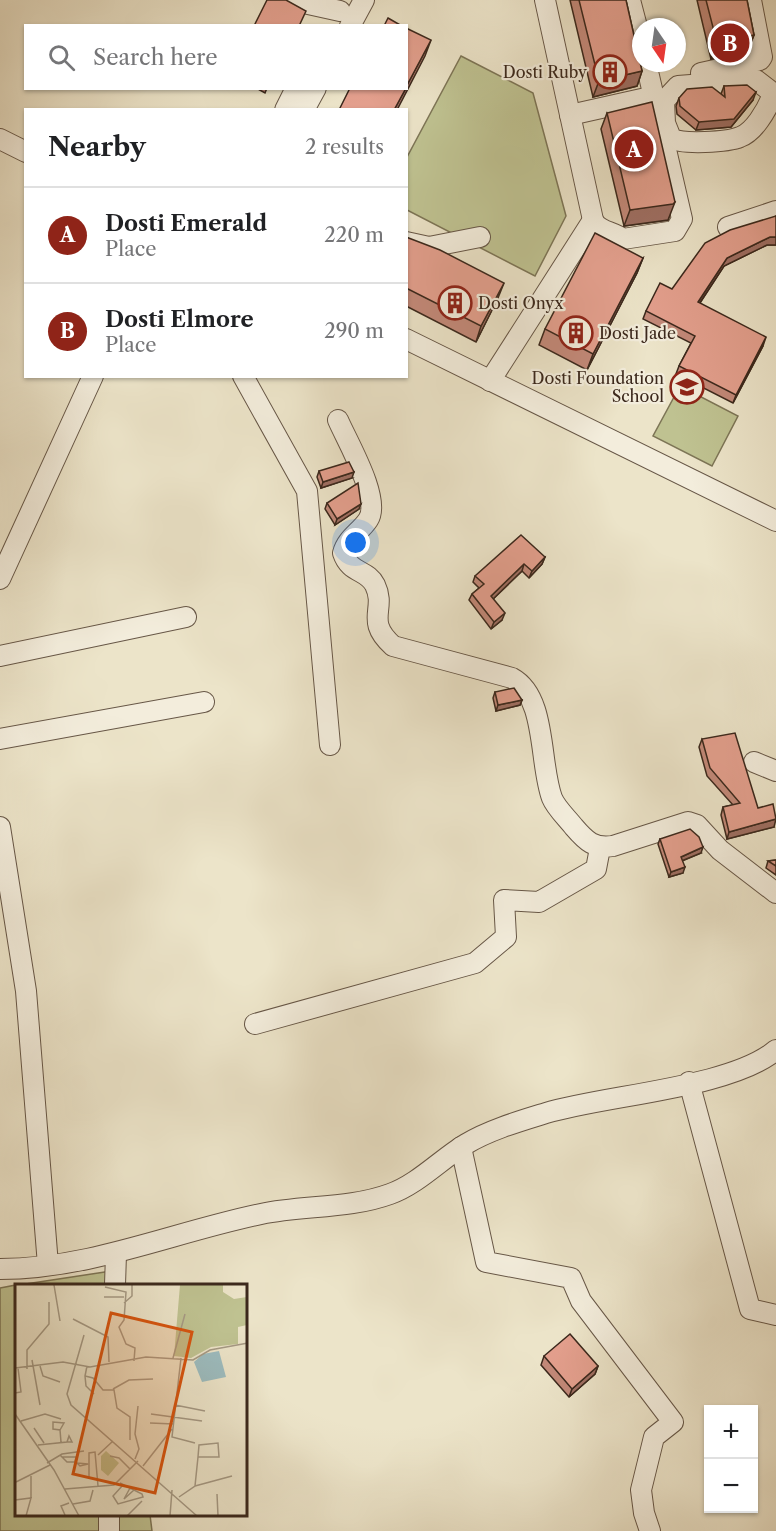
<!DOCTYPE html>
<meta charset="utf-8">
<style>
:root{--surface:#fff;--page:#f2f2f2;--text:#202124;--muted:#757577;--line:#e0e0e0;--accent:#8f2418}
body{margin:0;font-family:"Libre Caslon Text",serif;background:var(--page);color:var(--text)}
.controls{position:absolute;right:18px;bottom:18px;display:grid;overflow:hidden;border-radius:0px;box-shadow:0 2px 4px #0004}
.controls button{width:54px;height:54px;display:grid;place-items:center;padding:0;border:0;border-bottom:2px solid var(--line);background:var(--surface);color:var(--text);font:30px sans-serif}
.compass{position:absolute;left:632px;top:18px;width:54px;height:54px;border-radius:50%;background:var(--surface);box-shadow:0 2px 4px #0004;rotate:167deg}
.you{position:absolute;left:356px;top:543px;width:21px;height:21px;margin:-15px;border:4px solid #fff;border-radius:50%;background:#1a73e8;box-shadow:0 0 0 9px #1a73e833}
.badge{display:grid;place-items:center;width:39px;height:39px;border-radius:50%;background:var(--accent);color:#fff;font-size:20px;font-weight:700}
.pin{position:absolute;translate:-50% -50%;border:3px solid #fff;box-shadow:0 2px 6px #0006}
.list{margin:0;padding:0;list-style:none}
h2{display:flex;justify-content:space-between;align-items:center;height:78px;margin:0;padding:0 24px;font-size:26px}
h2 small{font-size:20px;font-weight:400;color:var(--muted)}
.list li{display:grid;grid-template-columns:39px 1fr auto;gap:18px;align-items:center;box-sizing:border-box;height:96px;padding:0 24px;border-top:2px solid var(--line)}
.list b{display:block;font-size:22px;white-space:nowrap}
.list p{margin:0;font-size:20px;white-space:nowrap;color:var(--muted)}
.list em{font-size:20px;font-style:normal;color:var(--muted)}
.icon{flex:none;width:33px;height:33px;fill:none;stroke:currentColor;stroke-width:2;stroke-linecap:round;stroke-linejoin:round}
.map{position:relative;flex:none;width:776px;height:1531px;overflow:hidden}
.search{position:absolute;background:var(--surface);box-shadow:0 2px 4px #0004;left:24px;top:24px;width:384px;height:66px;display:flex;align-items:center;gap:15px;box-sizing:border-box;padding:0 21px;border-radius:0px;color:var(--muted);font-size:22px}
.panel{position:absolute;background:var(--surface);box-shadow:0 2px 4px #0004;left:24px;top:108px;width:384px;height:270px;border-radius:0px}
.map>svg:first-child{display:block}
.green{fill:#bfc291;stroke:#7d7556;stroke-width:1.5}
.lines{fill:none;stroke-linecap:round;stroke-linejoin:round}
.minor-casing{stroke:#675747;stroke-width:22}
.minor{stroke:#f3eddc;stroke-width:20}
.wall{fill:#c38979;stroke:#3b281c;stroke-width:1.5}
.shaded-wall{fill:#9f6f63;stroke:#3b281c;stroke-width:1.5}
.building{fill:#e39f8d;stroke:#3b281c;stroke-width:1.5}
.labels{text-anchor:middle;stroke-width:4.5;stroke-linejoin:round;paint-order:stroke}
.poi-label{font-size:16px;fill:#3b281c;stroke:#f3eddc;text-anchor:end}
.inset-road{fill:none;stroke:#a59984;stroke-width:1.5}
.view{fill:#d7540e;fill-opacity:0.15;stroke:#d7540e;stroke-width:3}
.inset-edge{fill:none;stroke:#3b281c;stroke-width:3}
</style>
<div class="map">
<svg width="776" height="1531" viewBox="0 0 776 1531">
<rect width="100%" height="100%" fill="#ece4c9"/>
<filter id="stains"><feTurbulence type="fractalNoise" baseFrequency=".00333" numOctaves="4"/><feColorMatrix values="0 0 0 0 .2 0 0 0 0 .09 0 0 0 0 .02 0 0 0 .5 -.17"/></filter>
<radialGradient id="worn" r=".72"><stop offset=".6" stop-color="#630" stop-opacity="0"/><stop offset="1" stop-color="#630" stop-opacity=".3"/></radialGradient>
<g class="green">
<polygon points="461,56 533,93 566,216 535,276 407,210 406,159"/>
<polygon points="680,386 738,416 712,466 653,436"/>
<polygon points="118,1270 120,1285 19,1285"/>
<polygon points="16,1285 16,1514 150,1515 152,1531 0,1531 0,1288"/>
</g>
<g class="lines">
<defs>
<g id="minor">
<polyline points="290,0 340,11"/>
<path d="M545 0 593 220C598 232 613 231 623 239L675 231 682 219 646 63"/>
<polyline points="630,0 641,42"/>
<polyline points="350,26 364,0"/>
<polyline points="701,73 760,60 762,57 751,0"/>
<path d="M756 80 769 90 772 97C766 111 754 132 740 137 728 142 682 145 671 138L665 123 664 101 678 86Z"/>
<polyline points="285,110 296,88"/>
<polyline points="304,110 316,88"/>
<polyline points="570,115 655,96"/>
<polyline points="0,139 26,152"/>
<polyline points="728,227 776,211"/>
<polyline points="406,242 429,247 480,237"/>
<polyline points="406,339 776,521"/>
<polyline points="243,376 307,491 330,745"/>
<polyline points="490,381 593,220"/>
<path d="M338 420C347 441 382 500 368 520 360 532 347 538 343 553 350 574 367 569 375 585 387 610 364 620 393 646L512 678C547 697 539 763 552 798 556 808 567 818 574 827 586 841 594 849 613 846L688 822 697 825 720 850 776 893"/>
<polyline points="0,579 93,376"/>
<polyline points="0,656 186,617"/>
<polyline points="0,739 204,702"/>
<polyline points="754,762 776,771"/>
<polyline points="0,827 26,991 48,1265"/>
<polyline points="255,1024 475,963 506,937 504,900 539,902 596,869 600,848"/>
<polyline points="689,1082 750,1309 776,1315"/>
<polyline points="461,1147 486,1262 571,1278 581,1301 673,1422 654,1437 641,1490 644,1513 650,1531"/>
<path d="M0 1269C90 1269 174 1232 261 1214 304 1205 349 1209 390 1194 418 1184 441 1159 466 1144 489 1130 520 1121 546 1113 606 1095 731 1088 776 1050"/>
<polyline points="115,1285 116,1254"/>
<polyline points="109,1531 109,1514"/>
</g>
</defs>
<use href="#minor" class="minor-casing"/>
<use href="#minor" class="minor"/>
</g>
<g class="wall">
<polygon points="570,0 626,0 642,71 637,86 593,97"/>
<polygon points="697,0 747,0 754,35 748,50 711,59"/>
<polygon points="724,86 753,100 731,127 696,130 677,114 676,106 679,98 721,94"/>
<polygon points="256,88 267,88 265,93"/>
<polygon points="607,113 669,217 668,220 624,226 601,129"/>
<polygon points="776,216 776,245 767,245 724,266 700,303 763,346 733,403 676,374 679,366 691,343 643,319 646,311 672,289"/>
<polygon points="406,237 498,298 476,342 406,306"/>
<polygon points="643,258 637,273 587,370 539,345 545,329"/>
<polygon points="319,471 352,478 321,488 317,477"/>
<polygon points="327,503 359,509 335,525 325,509"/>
<polygon points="545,557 542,564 529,578 522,571 493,599 502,620 491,629 469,600 472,594 479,588 473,582 475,576"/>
<polygon points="495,692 522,700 520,705 496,711 493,698"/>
<polygon points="702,739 758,808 774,827 727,839 721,815 723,807 733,805 707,776 699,747"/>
<polygon points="660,839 701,853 682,861 683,873 669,877 658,844"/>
<polygon points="776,860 776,875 766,868 768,861"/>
<polygon points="544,1356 598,1366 595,1374 569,1397 541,1365"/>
</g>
<g class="shaded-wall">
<polygon points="754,35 748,50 711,59 717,43"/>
<polygon points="431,40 425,56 397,110 394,110 406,88 406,87"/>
<polygon points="642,71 637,86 593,97 599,81"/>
<polygon points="756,92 753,100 731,127 696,130 699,122"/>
<polygon points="675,202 668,220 624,226 630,210"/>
<polygon points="770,237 776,237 776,245 767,245 724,266 695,310 698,302 727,258"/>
<polygon points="643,258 637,273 587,370 593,354"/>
<polygon points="504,283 498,298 476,342 481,326"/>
<polygon points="766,337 763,346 733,403 736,395"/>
<polygon points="354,472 352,478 321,488 323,482"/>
<polygon points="361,504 359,509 335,525 337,519"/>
<polygon points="545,557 542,564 529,578 532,571"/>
<polygon points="524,564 522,571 489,603 491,596"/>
<polygon points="505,613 502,620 491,629 494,622"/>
<polygon points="522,700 520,705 496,711 498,705"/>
<polygon points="776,819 774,827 727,839 729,832"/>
<polygon points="703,847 701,853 679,862 681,857"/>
<polygon points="685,867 683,873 669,877 671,872"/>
<polygon points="598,1366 595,1374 569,1397 572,1389"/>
</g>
<g class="building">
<polygon points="267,0 286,0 306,11 299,26 254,26"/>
<polygon points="579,0 626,0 642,71 599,81"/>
<polygon points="706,0 747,0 754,35 717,43"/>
<polygon points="388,18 402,26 384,26"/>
<polygon points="406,28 431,40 406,87"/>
<polygon points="747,85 756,92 734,119 699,122 680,106 679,98 687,89 712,87 725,97 724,86"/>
<polygon points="350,88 406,88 394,110 339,110"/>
<polygon points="652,102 675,202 673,204 630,210 607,113"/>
<polygon points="776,216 776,237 770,237 727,258 698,302 766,337 736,395 679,366 695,336 646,311 660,283 672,289 705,243 730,230"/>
<polygon points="595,233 643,258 593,354 545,329"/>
<polygon points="406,237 440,250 504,283 481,326 406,288"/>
<polygon points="349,462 354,472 323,482 319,471"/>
<polygon points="358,483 361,504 337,519 327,503"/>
<polygon points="521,535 545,557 532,571 524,564 491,596 505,613 494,622 472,594 484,584 475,576"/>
<polygon points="514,688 522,700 498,705 495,692"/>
<polygon points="735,733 758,808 773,804 776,819 729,832 723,807 740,803 710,768 702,739"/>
<polygon points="690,829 699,837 703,847 681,857 685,867 671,872 660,839"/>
<polygon points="776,860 776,866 768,861"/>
<polygon points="570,1334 598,1366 572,1389 544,1356"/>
</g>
<defs>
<symbol id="building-ring" viewBox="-11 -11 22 22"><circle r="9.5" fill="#f3eddc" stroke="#8f2418" stroke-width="1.5"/><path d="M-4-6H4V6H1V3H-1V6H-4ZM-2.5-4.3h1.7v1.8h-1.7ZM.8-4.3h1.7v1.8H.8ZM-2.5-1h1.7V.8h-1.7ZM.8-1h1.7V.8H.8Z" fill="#8f2418"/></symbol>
<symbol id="school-ring" viewBox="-11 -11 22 22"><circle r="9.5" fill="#f3eddc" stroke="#8f2418" stroke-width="1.5"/><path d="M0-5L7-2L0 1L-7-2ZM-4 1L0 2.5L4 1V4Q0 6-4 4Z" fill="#8f2418"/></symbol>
</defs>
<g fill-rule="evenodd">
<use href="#building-ring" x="591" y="53" width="38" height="38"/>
<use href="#building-ring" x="436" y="284" width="38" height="38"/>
<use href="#building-ring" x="557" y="314" width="38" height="38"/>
<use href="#school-ring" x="668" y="368" width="38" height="38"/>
</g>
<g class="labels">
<g class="poi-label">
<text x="587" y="78">Dosti Ruby</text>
<text x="478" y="309" text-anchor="start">Dosti Onyx</text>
<text x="599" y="339" text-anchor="start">Dosti Jade</text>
<text x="664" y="384">Dosti Foundation<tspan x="664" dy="18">School</tspan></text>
</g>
</g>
<g transform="translate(15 1284)">
<rect width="232" height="232" fill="#ece4c9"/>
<path d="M165 1H208V8L219 15 232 13V41L223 43V60L196 63 176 74 159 72ZM91 167 104 179 93 192 86 186V172Z" fill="#bfc291"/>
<path d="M204 67 211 93 187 98 179 78 188 70Z" fill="#9cbcbf"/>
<path class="inset-road" d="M39 1 45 37M90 3 111 8 109 36 104 43 111 60 120 64 119 77M89 13H109M109 19 117 12V1M58 35 93 53 94 78M69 51 52 110 56 121 182 232M158 74 170 30M166 74 157 153 180 159M17 76 25 121M25 82 28 92 45 98M72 82 70 92 78 94 88 106H99L102 124 115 133V156M0 84 48 78 75 83 131 73 178 76 195 66 233 59M12 85V66L34 40V18M70 92 71 102 79 110M98 105 114 96 138 95M0 109 6 108 3 84M160 121 190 127M0 130 39 186 64 232M136 130 187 137M6 137 30 130 46 135M135 139 159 140M19 144 29 159M45 146 49 139 38 138V145L45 146 46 158M23 161 52 158 54 152 57 158H52M45 171 52 178H60L61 173H47M83 171 98 157M95 172 104 174 115 185M120 175 124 165 120 150 123 122M61 178 65 182 73 180 62 179M32 179 47 170 69 167M128 182 157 145M74 194V169L80 168 83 202M1 198 35 181M105 199 127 210 128 213 103 220 98 212 108 201M180 202 217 192M115 204 109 215 119 206M50 205 99 201 123 177M202 210 203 232M164 213 180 202 183 173H204L203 159 184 161 183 173M16 214V192M0 216 16 214 11 232M58 220 75 217 78 206M50 231 46 222 54 219M112 232 127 217M155 232 157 206"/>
<path class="view" d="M96 29 177 48 140 209 58 190Z"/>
<rect width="232" height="232" class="inset-edge"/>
</g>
<rect width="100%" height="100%" filter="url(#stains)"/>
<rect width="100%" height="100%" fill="url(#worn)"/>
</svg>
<div class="controls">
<button>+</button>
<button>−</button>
</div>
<svg class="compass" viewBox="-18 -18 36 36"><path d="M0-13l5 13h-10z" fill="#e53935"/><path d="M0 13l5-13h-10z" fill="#757577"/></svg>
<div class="you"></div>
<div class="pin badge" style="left:634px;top:149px">A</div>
<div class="pin badge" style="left:730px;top:43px">B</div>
<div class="search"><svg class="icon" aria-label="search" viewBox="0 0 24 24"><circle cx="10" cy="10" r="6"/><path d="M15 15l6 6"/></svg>Search here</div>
<section class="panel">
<h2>Nearby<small>2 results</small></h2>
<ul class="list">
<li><span class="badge">A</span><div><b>Dosti Emerald</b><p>Place</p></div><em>220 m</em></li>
<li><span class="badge">B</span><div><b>Dosti Elmore</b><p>Place</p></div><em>290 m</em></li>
</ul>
</section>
</div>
